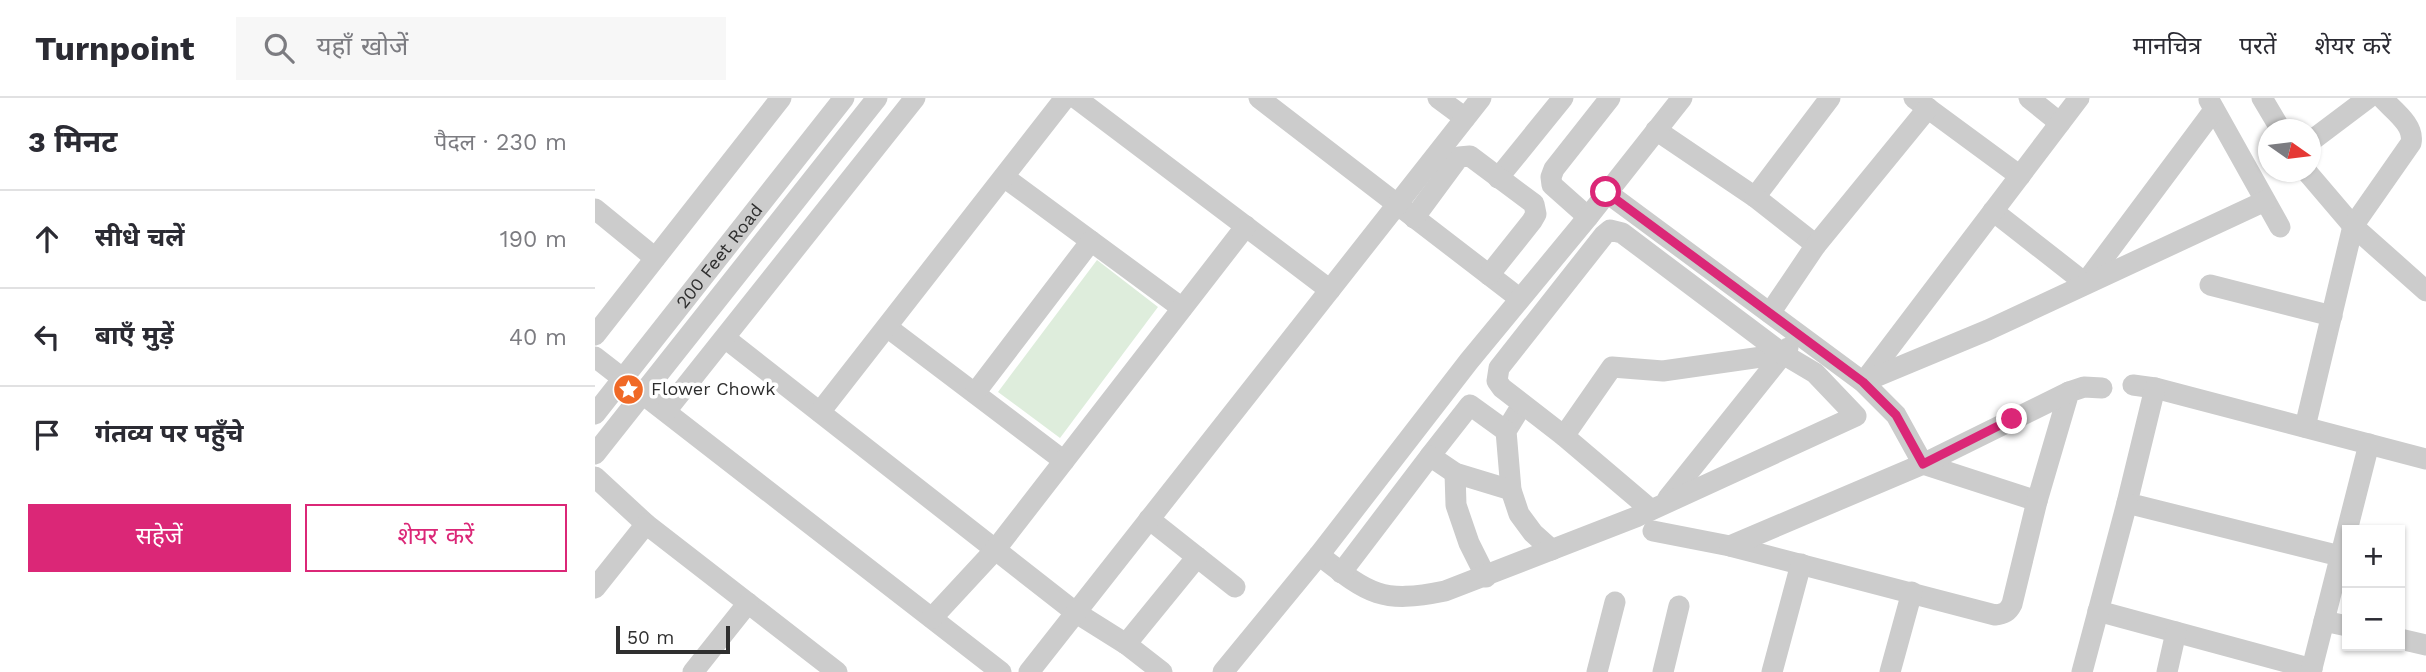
<!DOCTYPE html>
<html lang="hi">
<meta charset="utf-8">
<style>
:root{--surface:#fff;--page:#f7f7f7;--text:#2b2b33;--muted:#7c7c81;--line:#e1e1e2;--accent:#db2777}
body{margin:0;font-family:"Work Sans","Noto Sans Devanagari",sans-serif;background:var(--page);color:var(--text)}
.controls{position:absolute;right:21px;bottom:21px;display:grid;overflow:hidden;border-radius:0px;box-shadow:0 2px 5px #0004}
.controls button{width:63px;height:63px;display:grid;place-items:center;padding:0;border:0;border-bottom:2px solid var(--line);background:var(--surface);color:var(--text);font:35px sans-serif}
.compass{position:absolute;left:1663px;top:21px;width:63px;height:63px;border-radius:50%;background:var(--surface);box-shadow:0 2px 5px #0004;rotate:104deg}
.scale{position:absolute;left:21px;bottom:18px;width:114px;box-sizing:border-box;padding-left:7px;border:4px solid #2f2f2f;border-top:0;font-size:19px;line-height:24px;white-space:nowrap;color:#2f2f2f;-webkit-text-stroke:5px #fff;paint-order:stroke}
.stop{position:absolute;width:21px;height:21px;margin:-16px;border:5px solid #db2777;border-radius:50%;background:#fff}
.stop.end{background:#db2777;border-color:#fff;box-shadow:0 2px 7px #0008}
.list{margin:0;padding:0;list-style:none}
h2{display:flex;justify-content:space-between;align-items:center;height:91px;margin:0;padding:0 28px;font-size:30px}
h2 small{font-size:23px;font-weight:400;color:var(--muted)}
.list li{display:grid;grid-template-columns:46px 1fr auto;gap:21px;align-items:center;box-sizing:border-box;height:98px;padding:0 28px;border-top:2px solid var(--line)}
.list b{display:block;font-size:26px;white-space:nowrap}
.list em{font-size:23px;font-style:normal;color:var(--muted)}
.actions{display:flex;gap:14px;padding:21px 28px}
.actions a{flex:1;padding:16px 0;border:2px solid var(--accent);border-radius:0px;text-align:center;font-size:24px;color:var(--accent)}
.actions .main{background:var(--accent);color:#fff}
.icon{flex:none;width:38px;height:38px;fill:none;stroke:currentColor;stroke-width:2;stroke-linecap:round;stroke-linejoin:round}
.map{position:relative;flex:none;width:1831px;height:574px;overflow:hidden}
header{display:flex;align-items:center;gap:42px;box-sizing:border-box;height:98px;padding:0 35px;background:var(--surface);border-bottom:2px solid var(--line)}
header strong{font-size:33px}
nav{display:flex;gap:38px;margin-inline-start:auto;font-size:24px}
.search{width:490px;height:63px;background:var(--page);display:flex;align-items:center;gap:18px;box-sizing:border-box;padding:0 24px;border-radius:0px;color:var(--muted);font-size:26px}
main{display:flex}
aside{flex:1;background:var(--surface)}
.map>svg:first-child{display:block}
.green{fill:#deeddc}
.lines{fill:none;stroke-linecap:round;stroke-linejoin:round}
.minor{stroke:#ccc;stroke-width:21}
.route{stroke:#db2777;stroke-width:9}
.labels{text-anchor:middle;stroke-width:7;stroke-linejoin:round;paint-order:stroke}
.street-label{font-size:18px;fill:#2f2f2f;stroke:#fff}
.poi-label{font-size:18px;fill:#2f2f2f;stroke:#fff;text-anchor:start}
</style>
<header>
<strong>Turnpoint</strong>
<div class="search"><svg class="icon" aria-label="search" viewBox="0 0 24 24"><circle cx="10" cy="10" r="6"/><path d="M15 15l6 6"/></svg>यहाँ खोजें</div>
<nav><a>मानचित्र</a><a>परतें</a><a>शेयर करें</a></nav>
</header>
<main>
<aside>
<h2>3 मिनट<small>पैदल · 230 m</small></h2>
<ul class="list">
<li><svg class="icon" aria-label="ahead" viewBox="0 0 24 24"><path d="M12 20V5M6 11l6-6 6 6"/></svg><div><b>सीधे चलें</b></div><em>190 m</em></li>
<li><svg class="icon" aria-label="left" viewBox="0 0 24 24"><path d="M17 20v-9H6M10 6l-5 5 5 5"/></svg><div><b>बाएँ मुड़ें</b></div><em>40 m</em></li>
<li><svg class="icon" aria-label="arrive" viewBox="0 0 24 24"><path d="M6 21V4h12l-3 4 3 4H6"/></svg><div><b>गंतव्य पर पहुँचे</b></div></li>
</ul>
<div class="actions"><a class="main">सहेजें</a><a>शेयर करें</a></div>
</aside>
<div class="map">
<svg width="1831" height="574" viewBox="0 0 1831 574">
<rect width="100%" height="100%" fill="#fff"/>
<polygon class="green" points="502,162 563,209 465,340 403,294"/>
<g class="lines">
<g class="minor">
<polyline points="481,0 735,192"/>
<polyline points="664,0 924,200"/>
<polyline points="843,0 870,20"/>
<polyline points="1319,0 1425,78"/>
<polyline points="1434,0 1465,25"/>
<polyline points="1667,0 1686,32"/>
<polyline points="1614,2 1685,129"/>
<polyline points="1061,32 1160,99 1235,0"/>
<polyline points="1716,43 1773,0"/>
<polyline points="1712,74 1758,128 1831,193"/>
<polyline points="409,79 587,210"/>
<polyline points="903,80 968,0"/>
<polyline points="1011,94 1268,284 1301,317 1328,366 1442,403"/>
<polyline points="1160,99 1221,147"/>
<polyline points="0,111 60,160"/>
<polyline points="1398,113 1490,185 1619,12"/>
<polyline points="993,119 957,87 956,79 959,71 1015,0"/>
<polyline points="819,120 864,59 875,58 939,106 941,116 937,123 894,177"/>
<polyline points="1615,187 1737,218"/>
<polyline points="1175,215 1221,147 1333,10"/>
<polyline points="292,229 469,363"/>
<polyline points="0,237 186,0"/>
<polyline points="130,240 480,514 531,546 567,574"/>
<polyline points="0,259 406,574"/>
<polyline points="1270,282 1484,0"/>
<polyline points="1268,284 1393,232 1670,103"/>
<polyline points="1538,287 1560,290 1831,361"/>
<polyline points="1560,290 1532,405 1745,458"/>
<polyline points="380,295 496,143"/>
<polyline points="927,307 911,333 916,392 924,416 938,435 957,452"/>
<polyline points="71,313 320,0"/>
<polyline points="225,314 470,0"/>
<path id="s1" d="M0 316 249 0"/>
<path d="M1710 329 1758 128 1816 45C1820 27 1798 12 1787 0"/>
<polyline points="969,338 1017,269 1068,273 1188,256"/>
<polyline points="0,356 282,0"/>
<polyline points="835,358 875,307 911,333"/>
<polyline points="860,375 861,407 874,445 891,479"/>
<polyline points="0,379 51,426"/>
<polyline points="1073,400 1193,250"/>
<polyline points="554,421 640,489"/>
<path d="M1058 433 1135 448 1400 517C1409 516 1413 514 1417 506L1442 403 1474 294 1489 289 1507 290"/>
<polyline points="1135,448 1328,366 1474,294"/>
<path d="M724 457C774 496 786 506 850 493L1041 419 1261 318 1220 275 1188 256 1027 135 1015 132 1009 137 904 270 902 283 907 290 969 338 1055 411"/>
<polyline points="746,475 835,358 860,375 916,392"/>
<polyline points="0,490 51,426 242,574"/>
<polyline points="1503,513 1717,571"/>
<polyline points="337,520 400,452 651,128"/>
<polyline points="1729,523 1774,346"/>
<polyline points="1805,541 1831,547"/>
<polyline points="531,546 602,459"/>
<polyline points="98,574 153,505"/>
<polyline points="434,574 886,0"/>
<polyline points="628,574 724,457 874,263 993,119 1087,0"/>
<polyline points="1002,574 1020,504"/>
<polyline points="1068,574 1084,508"/>
<polyline points="1177,574 1206,466"/>
<polyline points="1295,574 1317,494"/>
<polyline points="1487,574 1532,405"/>
<polyline points="1572,574 1581,534"/>
<polyline points="1716,574 1729,523 1752,528"/>
</g>
</g>
<g class="lines">
<polyline class="route" points="1011,94 1268,284 1301,317 1328,366 1417,321"/>
</g>
<defs>
<symbol id="sight-disc" viewBox="-11 -11 22 22"><circle r="9.5" fill="#f06926" stroke="#fff"/><path d="M0-6L1.8-2.2L6-1.7L2.9 1.2L3.7 5.4L0 3.3L-3.7 5.4L-2.9 1.2L-6-1.7L-1.8-2.2Z" fill="#fff"/></symbol>
</defs>
<g fill-rule="evenodd">
<use href="#sight-disc" x="16" y="274" width="35" height="35"/>
</g>
<g class="labels">
<g class="street-label">
<text dy="6" stroke="none"><textPath href="#s1" startOffset="201">200 Feet Road</textPath></text>
</g>
<g class="poi-label">
<text x="56" y="297">Flower Chowk</text>
</g>
</g>
</svg>
<div class="controls">
<button>+</button>
<button>−</button>
</div>
<svg class="compass" viewBox="-18 -18 36 36"><path d="M0-13l5 13h-10z" fill="#e53935"/><path d="M0 13l5-13h-10z" fill="#7c7c81"/></svg>
<div class="scale">50 m</div>
<div class="stop" style="left:1011px;top:94px"></div>
<div class="stop end" style="left:1417px;top:321px"></div>
</div>
</main>
